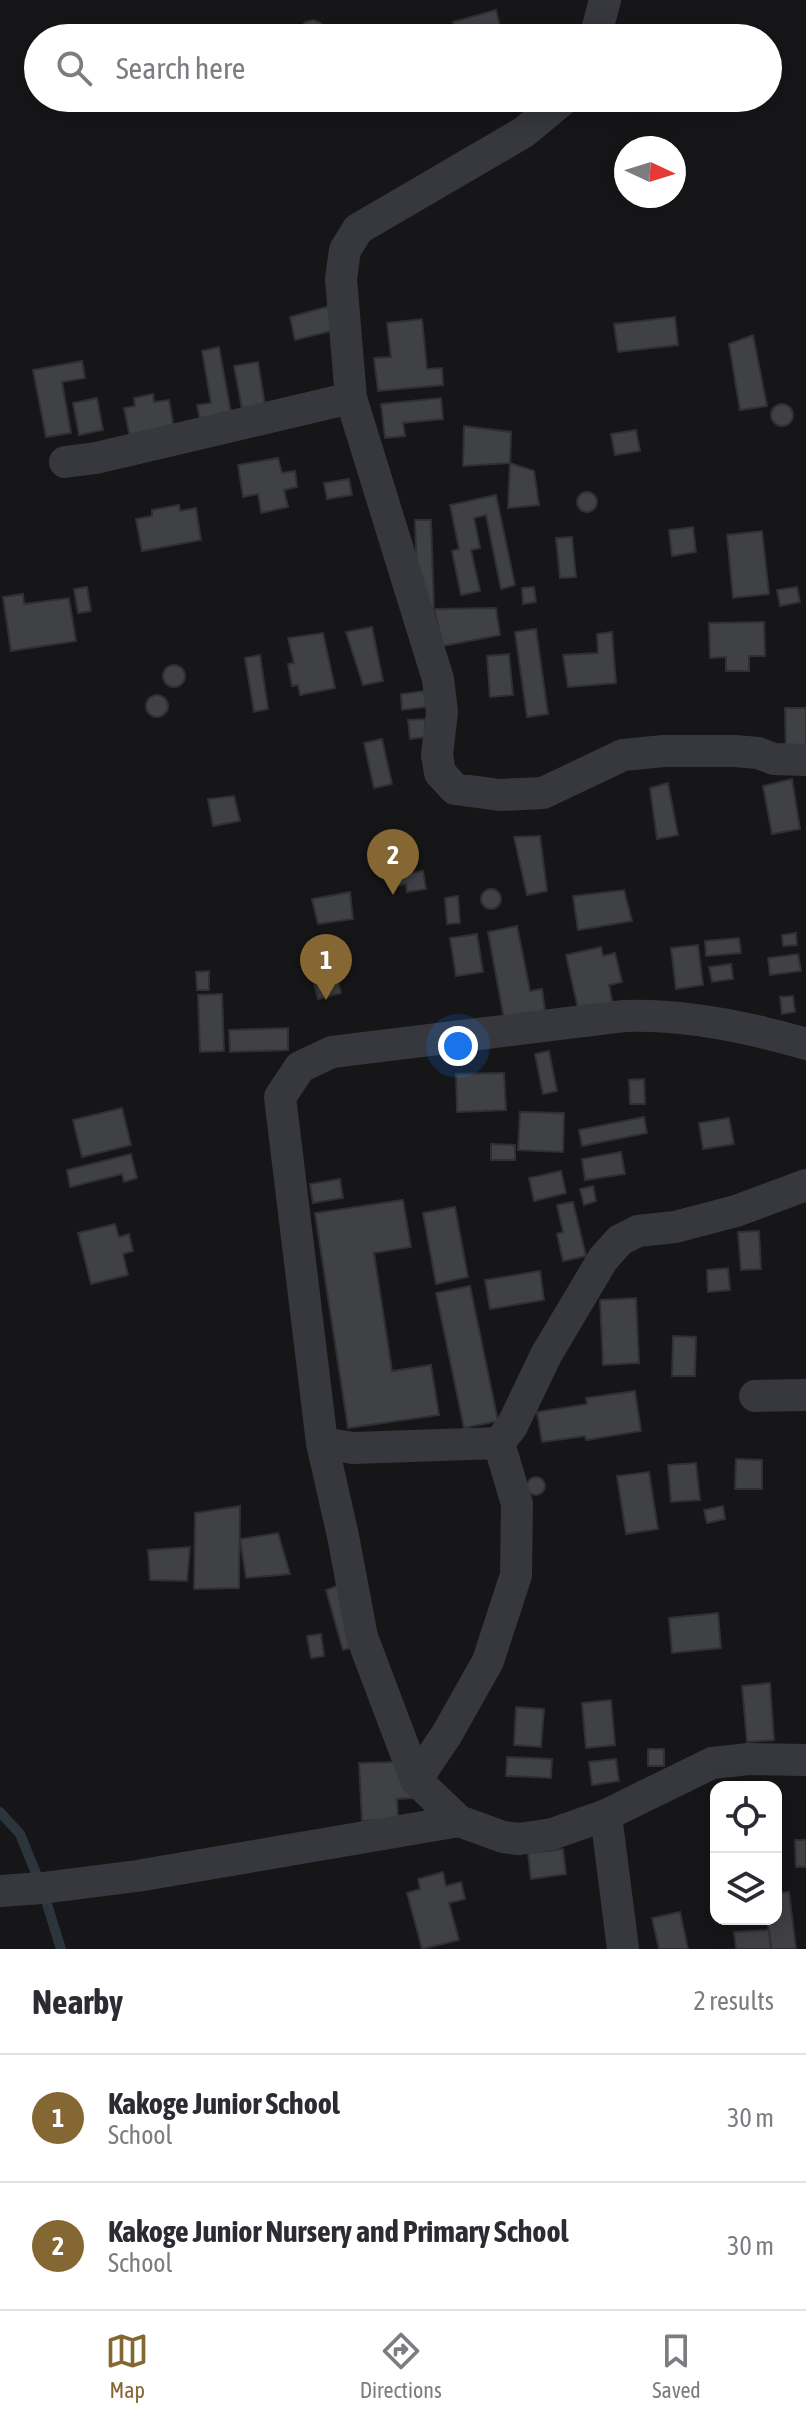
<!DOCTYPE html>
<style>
:root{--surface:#fff;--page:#f7f7f7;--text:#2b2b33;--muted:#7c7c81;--line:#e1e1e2;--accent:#856733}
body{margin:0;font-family:"Asap Condensed",sans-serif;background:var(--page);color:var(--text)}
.controls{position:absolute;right:24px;bottom:24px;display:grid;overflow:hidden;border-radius:16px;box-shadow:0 4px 20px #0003}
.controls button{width:72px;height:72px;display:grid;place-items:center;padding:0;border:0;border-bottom:2px solid var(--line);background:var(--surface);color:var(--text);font:40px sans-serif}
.compass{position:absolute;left:614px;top:136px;width:72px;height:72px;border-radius:50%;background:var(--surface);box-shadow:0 4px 20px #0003;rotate:94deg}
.you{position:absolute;left:458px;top:1046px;width:28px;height:28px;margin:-20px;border:6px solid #fff;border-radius:50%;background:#1a73e8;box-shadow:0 0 0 12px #1a73e833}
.badge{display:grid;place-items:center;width:52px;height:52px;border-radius:50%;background:var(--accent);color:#fff;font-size:26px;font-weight:700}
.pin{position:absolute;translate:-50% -66px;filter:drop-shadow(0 2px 4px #0008)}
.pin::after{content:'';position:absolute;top:42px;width:28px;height:24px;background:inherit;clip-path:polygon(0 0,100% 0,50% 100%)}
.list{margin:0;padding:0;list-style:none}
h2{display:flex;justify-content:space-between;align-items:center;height:104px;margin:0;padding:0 32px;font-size:34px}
h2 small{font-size:26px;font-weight:400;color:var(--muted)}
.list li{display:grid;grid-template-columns:52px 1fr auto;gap:24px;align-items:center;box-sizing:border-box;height:128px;padding:0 32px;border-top:2px solid var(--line)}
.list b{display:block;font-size:30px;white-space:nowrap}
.list p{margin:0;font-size:26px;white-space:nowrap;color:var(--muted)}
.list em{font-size:26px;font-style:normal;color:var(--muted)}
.icon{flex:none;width:44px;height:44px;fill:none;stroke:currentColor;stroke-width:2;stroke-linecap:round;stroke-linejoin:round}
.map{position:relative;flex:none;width:806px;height:1949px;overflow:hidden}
.search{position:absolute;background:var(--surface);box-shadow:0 4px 20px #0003;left:24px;right:24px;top:24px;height:88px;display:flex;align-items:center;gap:20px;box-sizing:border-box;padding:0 28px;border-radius:44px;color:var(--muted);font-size:30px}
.sheet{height:360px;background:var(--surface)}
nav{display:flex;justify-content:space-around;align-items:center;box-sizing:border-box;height:112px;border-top:2px solid var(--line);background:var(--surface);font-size:22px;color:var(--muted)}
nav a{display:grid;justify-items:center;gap:4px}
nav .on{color:var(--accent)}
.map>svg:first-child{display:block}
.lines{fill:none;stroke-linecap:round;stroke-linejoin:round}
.stream{stroke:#2c353c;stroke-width:10}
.building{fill:#404145;stroke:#303034;stroke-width:2}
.minor{stroke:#37383d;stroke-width:32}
</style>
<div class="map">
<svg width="806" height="1949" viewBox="0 0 806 1949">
<rect width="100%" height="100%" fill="#161618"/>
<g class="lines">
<polyline class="stream" points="0,1812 20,1834 42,1888 61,1949"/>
</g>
<g class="building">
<polygon points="496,10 503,38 457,38 453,22"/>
<polygon points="313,20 321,23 324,32 321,38 303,38 300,30 305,22"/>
<polygon points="337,304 343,328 295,340 290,317"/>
<polygon points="675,317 678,345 618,352 614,324"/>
<polygon points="422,319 427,369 442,368 443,385 378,391 374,358 391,357 387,323"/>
<polygon points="753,335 767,406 740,410 729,344"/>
<polygon points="219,347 231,413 200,419 197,405 211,403 202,351"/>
<polygon points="82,361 85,378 62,382 71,433 46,437 33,370"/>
<polygon points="258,362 265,405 242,409 234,366"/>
<polygon points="153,394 154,402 169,400 174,429 130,438 124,408 135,406 134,398"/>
<polygon points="97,398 103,430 79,435 73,403"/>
<polygon points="441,398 443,419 403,423 405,436 385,438 381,404"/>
<circle cx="782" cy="415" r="11"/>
<polygon points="464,426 511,432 510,463 463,466"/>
<polygon points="636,430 640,451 615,455 611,434"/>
<polygon points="278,458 282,473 295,471 297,487 284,490 288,507 261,513 258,494 243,497 238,465"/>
<polygon points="510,463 534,471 539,505 508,508"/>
<polygon points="349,479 352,495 327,499 324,483"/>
<circle cx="587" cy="502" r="10"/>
<polygon points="496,495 515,585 501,589 486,515 474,518 480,548 471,550 480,591 461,595 452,551 459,549 450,505"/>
<polygon points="179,505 180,511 196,508 201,540 142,551 136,519 152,516 152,510"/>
<polygon points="415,520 431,520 434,609 418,610"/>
<polygon points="693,527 696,552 672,556 669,530"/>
<polygon points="762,531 769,594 733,598 727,535"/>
<polygon points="572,537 576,577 560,578 556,538"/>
<polygon points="87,587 91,611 78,613 74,589"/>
<polygon points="534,587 536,602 523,604 522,588"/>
<polygon points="797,587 800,602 780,606 777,590"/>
<polygon points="23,594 24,604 69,598 76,641 11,651 3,597"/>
<polygon points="496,608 500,635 443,646 434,609"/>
<polygon points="764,622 765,656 749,656 749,671 726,671 726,657 710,658 709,623"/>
<polygon points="372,627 383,681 363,685 346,632"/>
<polygon points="536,629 548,714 527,717 515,632"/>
<polygon points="612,632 616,683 568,687 563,655 598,653 597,634"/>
<polygon points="323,633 335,688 300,695 298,685 292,686 288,664 294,663 288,638"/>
<polygon points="509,654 513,695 490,697 487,656"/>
<polygon points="260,655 268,709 254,712 245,658"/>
<circle cx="174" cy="676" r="11"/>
<polygon points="424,691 426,707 402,710 401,694"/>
<circle cx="157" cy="706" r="11"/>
<polygon points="785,708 806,708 806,752 786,753"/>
<polygon points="425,719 426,737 410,739 408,720"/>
<polygon points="382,739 392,784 374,788 364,743"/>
<polygon points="792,779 800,829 772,834 763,786"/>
<polygon points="668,783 678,835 657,839 650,788"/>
<polygon points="234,796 240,821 213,826 208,799"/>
<polygon points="540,836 547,891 527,895 514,837"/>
<polygon points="398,840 404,874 423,871 426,889 407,892 406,884 389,887 380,843"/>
<circle cx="491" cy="899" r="10"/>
<polygon points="624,890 632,921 578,930 573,896"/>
<polygon points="350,892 353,919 318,924 312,899"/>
<polygon points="458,896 460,923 447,924 445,898"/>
<polygon points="517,926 530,991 542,989 545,1011 504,1019 488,932"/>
<polygon points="796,933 797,945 783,946 782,935"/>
<polygon points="477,934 483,972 456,976 450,938"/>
<polygon points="739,938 741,953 706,956 705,941"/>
<polygon points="698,945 703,985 676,989 671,948"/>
<polygon points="601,947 603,956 615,953 622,982 609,985 613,1005 579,1013 566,955"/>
<polygon points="330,949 341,993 318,999 307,955"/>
<polygon points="798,954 801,971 770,975 768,958"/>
<polygon points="731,964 733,979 712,982 709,967"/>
<polygon points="209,971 209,990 197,990 196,972"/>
<polygon points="222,994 224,1051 200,1052 198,995"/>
<polygon points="793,996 795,1012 782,1014 780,997"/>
<polygon points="288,1028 288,1050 230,1052 229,1030"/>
<polygon points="549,1051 557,1091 543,1094 535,1054"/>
<polygon points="504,1073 506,1110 457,1112 456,1074"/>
<polygon points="644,1079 645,1104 630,1104 629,1080"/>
<polygon points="122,1108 131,1145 82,1157 73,1120"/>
<polygon points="520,1112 564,1113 563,1152 518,1150"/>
<polygon points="644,1117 647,1133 582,1146 579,1130"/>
<polygon points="729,1118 734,1144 703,1149 699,1123"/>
<polygon points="491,1144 515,1145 515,1160 491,1160"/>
<polygon points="621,1152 625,1174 585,1180 582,1159"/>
<polygon points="131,1154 137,1178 124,1182 122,1174 70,1187 67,1170"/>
<polygon points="561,1171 566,1193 534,1201 529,1178"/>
<polygon points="340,1179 343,1198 313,1203 310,1184"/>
<polygon points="593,1186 596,1201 584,1205 580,1189"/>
<polygon points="403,1200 411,1247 374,1253 392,1371 431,1365 439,1415 348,1428 315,1213"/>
<polygon points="573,1202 586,1256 563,1261 557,1234 563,1232 557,1205"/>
<polygon points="455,1207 468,1277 436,1284 423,1213"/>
<polygon points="115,1224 119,1237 129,1234 133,1251 123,1254 128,1275 91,1284 78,1233"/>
<polygon points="759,1231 761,1269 741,1270 738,1232"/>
<polygon points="728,1268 730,1290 708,1292 707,1270"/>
<polygon points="540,1271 544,1300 490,1309 485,1280"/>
<polygon points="470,1286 498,1421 464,1428 436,1293"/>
<polygon points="636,1298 639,1363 603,1365 600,1300"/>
<polygon points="673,1336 696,1337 695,1376 672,1376"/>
<polygon points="635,1391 641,1431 586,1440 585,1436 542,1442 537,1412 587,1404 586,1398"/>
<polygon points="736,1459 762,1460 762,1489 735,1489"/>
<polygon points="696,1463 700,1500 671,1502 668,1465"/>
<polygon points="649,1472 658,1529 626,1534 617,1476"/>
<circle cx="536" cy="1486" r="9"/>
<polygon points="240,1506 239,1588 194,1589 195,1513"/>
<polygon points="723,1506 725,1519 707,1523 704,1510"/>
<polygon points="278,1533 290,1574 246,1578 240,1539"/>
<polygon points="190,1547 187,1581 150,1580 148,1550"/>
<polygon points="342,1584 363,1644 343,1650 326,1590"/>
<polygon points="718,1613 721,1648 672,1653 669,1618"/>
<polygon points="321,1634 324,1656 311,1658 307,1636"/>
<polygon points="770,1683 774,1740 747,1742 742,1686"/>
<polygon points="611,1700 615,1745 586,1748 582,1703"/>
<polygon points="516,1707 544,1709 541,1747 514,1745"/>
<rect x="648" y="1749" width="16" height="17"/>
<polygon points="507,1757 552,1759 551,1778 506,1776"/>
<polygon points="616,1759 619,1781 592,1785 589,1762"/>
<polygon points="398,1762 413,1798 397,1799 398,1819 362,1821 359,1763"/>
<polygon points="711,1790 716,1790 716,1832 713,1833"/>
<polygon points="795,1840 806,1840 806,1867 796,1867"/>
<polygon points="563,1849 566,1874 531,1879 528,1853"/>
<polygon points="443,1872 446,1886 461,1882 465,1899 449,1903 459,1940 422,1949 407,1893 420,1889 418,1879"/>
<polygon points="789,1892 796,1949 771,1949 767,1919 776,1919 776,1893"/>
<polygon points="680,1912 688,1949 659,1949 652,1918"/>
<polygon points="769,1930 771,1949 736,1949 734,1932"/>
</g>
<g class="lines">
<g class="minor">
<polyline points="595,38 605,0"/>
<polyline points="565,98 524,132 358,229 345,250 341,279 351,398 438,679 442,712 437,755 440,773 455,789 500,795 543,793 623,755 664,751 735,751 758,753 774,759 806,760"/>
<polyline points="65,462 96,458 351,398"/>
<polyline points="755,1396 806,1395"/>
<polyline points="322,1443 353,1448 499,1443 517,1504 516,1575 488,1661 447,1734 416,1780"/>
<polyline points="499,1443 512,1426 546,1355 603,1259 620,1240 638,1231 675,1227 736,1211 806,1185"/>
<path d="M606 1815 552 1834 519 1839 503 1837 459 1821 416 1780 362 1637 343 1536 322 1443 280 1097 300 1067 332 1052 624 1016C684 1014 748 1027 806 1044"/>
<polyline points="0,1891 42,1888 137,1876 459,1821"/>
<polyline points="623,1949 606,1815 712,1763 749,1759 806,1760"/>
</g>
</g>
</svg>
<div class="controls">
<button><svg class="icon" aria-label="locate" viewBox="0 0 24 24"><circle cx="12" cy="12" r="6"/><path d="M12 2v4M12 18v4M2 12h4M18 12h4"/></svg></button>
<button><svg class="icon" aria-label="layers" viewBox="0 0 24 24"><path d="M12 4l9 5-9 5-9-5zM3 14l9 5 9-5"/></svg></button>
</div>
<svg class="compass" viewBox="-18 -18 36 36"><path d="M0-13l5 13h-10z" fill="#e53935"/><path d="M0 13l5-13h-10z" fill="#7c7c81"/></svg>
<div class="you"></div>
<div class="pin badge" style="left:326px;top:1000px">1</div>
<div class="pin badge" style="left:393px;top:895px">2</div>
<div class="search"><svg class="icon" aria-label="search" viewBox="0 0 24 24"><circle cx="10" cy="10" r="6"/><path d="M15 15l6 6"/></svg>Search here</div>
</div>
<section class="sheet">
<h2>Nearby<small>2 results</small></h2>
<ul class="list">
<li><span class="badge">1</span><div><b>Kakoge Junior School</b><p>School</p></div><em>30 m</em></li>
<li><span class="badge">2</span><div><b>Kakoge Junior Nursery and Primary School</b><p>School</p></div><em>30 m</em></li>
</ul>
</section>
<nav>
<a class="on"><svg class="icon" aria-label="map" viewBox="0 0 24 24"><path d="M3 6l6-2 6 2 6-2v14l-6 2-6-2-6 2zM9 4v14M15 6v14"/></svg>Map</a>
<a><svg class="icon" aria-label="directions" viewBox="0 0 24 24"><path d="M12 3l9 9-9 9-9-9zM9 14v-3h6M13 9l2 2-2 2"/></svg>Directions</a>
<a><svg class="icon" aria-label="saved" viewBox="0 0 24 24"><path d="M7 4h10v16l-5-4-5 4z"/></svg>Saved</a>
</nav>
